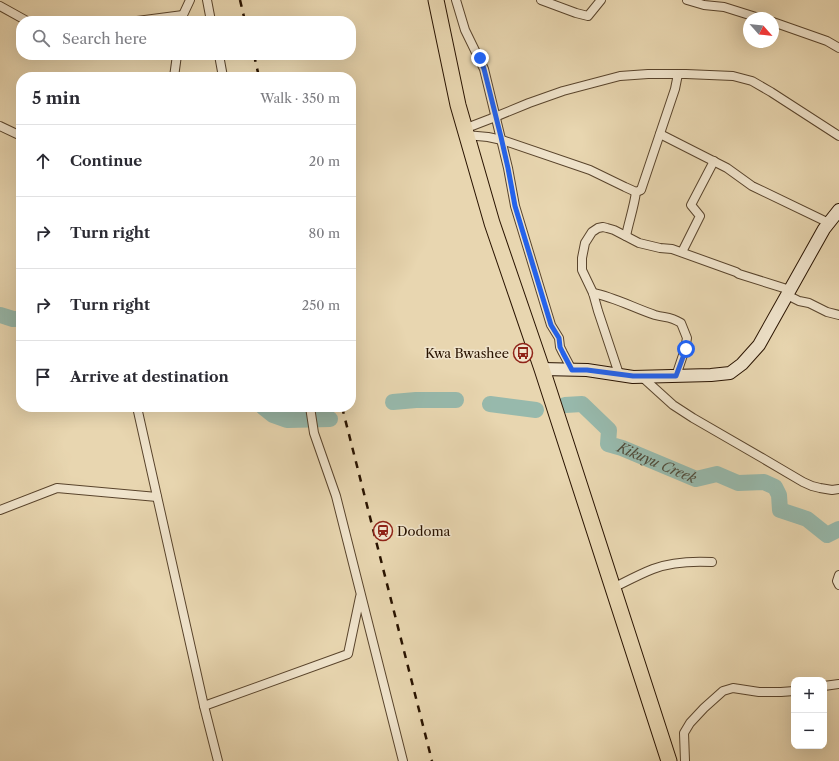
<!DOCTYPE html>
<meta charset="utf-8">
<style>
:root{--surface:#fff;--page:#f7f7f7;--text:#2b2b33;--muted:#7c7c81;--line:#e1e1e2}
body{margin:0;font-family:"Libre Caslon Text",serif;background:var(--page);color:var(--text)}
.controls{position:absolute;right:12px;bottom:12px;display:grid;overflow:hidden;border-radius:8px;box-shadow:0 4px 16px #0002}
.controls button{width:36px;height:36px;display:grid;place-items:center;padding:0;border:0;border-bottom:1px solid var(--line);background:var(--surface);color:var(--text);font:20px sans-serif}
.compass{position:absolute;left:743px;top:12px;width:36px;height:36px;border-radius:50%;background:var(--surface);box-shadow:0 4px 16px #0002;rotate:117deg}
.stop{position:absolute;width:12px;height:12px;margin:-9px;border:3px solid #2563eb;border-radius:50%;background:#fff}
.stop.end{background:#2563eb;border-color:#fff;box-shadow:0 1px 4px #0008}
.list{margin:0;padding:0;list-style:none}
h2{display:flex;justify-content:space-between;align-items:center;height:52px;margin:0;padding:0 16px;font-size:17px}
h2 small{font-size:13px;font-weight:400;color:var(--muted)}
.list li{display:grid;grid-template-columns:26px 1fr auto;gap:12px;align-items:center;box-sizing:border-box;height:72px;padding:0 16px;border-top:1px solid var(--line)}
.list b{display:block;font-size:15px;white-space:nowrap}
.list em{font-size:13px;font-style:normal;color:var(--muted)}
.icon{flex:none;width:22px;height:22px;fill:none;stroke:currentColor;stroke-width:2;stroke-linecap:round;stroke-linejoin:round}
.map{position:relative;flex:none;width:839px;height:761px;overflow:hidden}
.search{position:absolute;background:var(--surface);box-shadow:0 4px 16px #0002;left:16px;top:16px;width:340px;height:44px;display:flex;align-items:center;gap:10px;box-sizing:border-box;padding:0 14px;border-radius:16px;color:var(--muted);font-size:15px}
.panel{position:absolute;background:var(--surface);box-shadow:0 4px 16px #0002;left:16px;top:72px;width:340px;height:340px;border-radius:16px}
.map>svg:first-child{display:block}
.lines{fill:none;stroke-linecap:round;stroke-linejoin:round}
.river{stroke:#97b9ac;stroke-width:16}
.street-casing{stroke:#59442c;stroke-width:10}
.secondary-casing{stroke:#291300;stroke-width:14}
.highway-casing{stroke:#291300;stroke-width:17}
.street{stroke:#f0e4cc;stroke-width:8}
.secondary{stroke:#f0e4cc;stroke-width:12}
.highway{stroke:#e8d6b0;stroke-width:15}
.rail{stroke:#291300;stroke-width:2.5;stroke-dasharray:7 7;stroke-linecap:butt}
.route{stroke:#2563eb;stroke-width:5}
.labels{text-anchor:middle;stroke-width:3;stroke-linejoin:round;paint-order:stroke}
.poi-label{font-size:13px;fill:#291300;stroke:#f0e4cc;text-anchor:end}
.water-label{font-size:14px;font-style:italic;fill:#504d3c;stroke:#f0e4cc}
</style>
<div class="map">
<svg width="839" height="761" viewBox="0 0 839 761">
<rect width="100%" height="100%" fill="#e8d6b0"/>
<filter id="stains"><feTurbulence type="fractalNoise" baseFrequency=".005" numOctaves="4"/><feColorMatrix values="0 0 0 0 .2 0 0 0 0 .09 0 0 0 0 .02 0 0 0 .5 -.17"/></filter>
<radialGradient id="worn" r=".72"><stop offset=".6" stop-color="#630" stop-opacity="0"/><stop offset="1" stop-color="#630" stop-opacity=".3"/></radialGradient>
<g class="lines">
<g class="river">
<polyline points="0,315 13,319 21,319"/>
<polyline points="393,402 416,400 456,400"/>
<polyline points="490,404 536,410"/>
<path id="s1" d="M565 405 582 404 609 430 608 444 622 448 696 479 717 474 738 483 764 482 775 487 779 495 780 510 807 519 827 535 839 529"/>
<polyline points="263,407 273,415 287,420 330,419"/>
</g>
<defs>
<g id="street">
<polyline points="207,0 211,21"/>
<polyline points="456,0 465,30 484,69 508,168 515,206 551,325 559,338 560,347 563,353 572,370"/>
<polyline points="541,0 576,13 588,16 601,0"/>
<polyline points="687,0 704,5 724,7 759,18"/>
<polyline points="0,6 27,21"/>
<polyline points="137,21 183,15"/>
<polyline points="182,21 183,15 190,0"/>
<polyline points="773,22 827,41 839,48"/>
<polyline points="219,55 223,77"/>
<polyline points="174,77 177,55"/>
<polyline points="0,126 21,136"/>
<polyline points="464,129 490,119 529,103 563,91 620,76 648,74 686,74 733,76 752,81 771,92 839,136"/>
<polyline points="660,134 727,168 752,186 829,223"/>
<polyline points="466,135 488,137 502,140 590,170 625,187 636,192 641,190 675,89 678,74"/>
<path d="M626 236C629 221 634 207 636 192"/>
<polyline points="682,252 700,216 691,205 714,161"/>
<path d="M593 293C614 297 634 308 655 315 666 318 670 316 681 323L687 338 685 349 676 376"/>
<polyline points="787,295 799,301 809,303 827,312 839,315"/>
<polyline points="619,374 598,311 593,293 582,270 582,258 585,243 592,232 598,228 603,227 607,228 614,230 639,243 660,248 672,249 736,272 739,274 790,290"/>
<polyline points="641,376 673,405 693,418 764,459 803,482 812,486 820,488 832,490 839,489"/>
<polyline points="137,407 204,706 218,761"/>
<polyline points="310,407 314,433 336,496 403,761"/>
<polyline points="0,510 57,488 157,497"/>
<polyline points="839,575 837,581 839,585"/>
<path d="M613 588C627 581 640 574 653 569 671 562 692 561 712 562"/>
<polyline points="824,686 839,684"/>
<polyline points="204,706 348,654 360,597"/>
<polyline points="685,761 684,733 690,723 704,708 723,691 733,688 759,692 781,692 794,691"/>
</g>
<polyline id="secondary" points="542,369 587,370 633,377 711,375 730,373 742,364 759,345 824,229 839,210"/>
<polyline id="highway" points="436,0 458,105 492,223 542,369 669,761"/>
</defs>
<use href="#street" class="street-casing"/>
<use href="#secondary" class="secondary-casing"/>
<use href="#highway" class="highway-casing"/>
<use href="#street" class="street"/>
<use href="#secondary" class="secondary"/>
<use href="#highway" class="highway"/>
<g class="rail">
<polyline points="240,0 245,21"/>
<polyline points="254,55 259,77"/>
<polyline points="342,407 432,761"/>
</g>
</g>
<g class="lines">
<polyline class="route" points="480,58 484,69 501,137 508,168 515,206 551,325 559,338 560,347 563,353 572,370 587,370 633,376 676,376 686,349"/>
</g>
<defs>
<symbol id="bus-ring" viewBox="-11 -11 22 22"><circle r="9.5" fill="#f0e4cc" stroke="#8f2418" stroke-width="1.5"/><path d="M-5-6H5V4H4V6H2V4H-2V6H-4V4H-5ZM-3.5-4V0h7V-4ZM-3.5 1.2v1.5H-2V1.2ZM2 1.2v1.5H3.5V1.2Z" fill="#8f2418"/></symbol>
<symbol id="station-ring" viewBox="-11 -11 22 22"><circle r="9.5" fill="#f0e4cc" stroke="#8f2418" stroke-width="1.5"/><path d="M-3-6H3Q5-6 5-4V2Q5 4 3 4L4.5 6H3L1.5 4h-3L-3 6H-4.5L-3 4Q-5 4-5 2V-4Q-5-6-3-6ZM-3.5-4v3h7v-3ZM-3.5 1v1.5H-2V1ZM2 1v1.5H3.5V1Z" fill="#8f2418"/></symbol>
</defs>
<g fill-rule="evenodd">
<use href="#bus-ring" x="512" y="342" width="22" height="22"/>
<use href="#station-ring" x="372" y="520" width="22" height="22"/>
</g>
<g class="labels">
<g class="poi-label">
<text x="509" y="358">Kwa Bwashee</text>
<text x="397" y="536" text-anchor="start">Dodoma</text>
</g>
<g class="water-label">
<text dy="5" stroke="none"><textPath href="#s1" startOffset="121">Kikuyu Creek</textPath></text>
</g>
</g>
<rect width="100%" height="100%" filter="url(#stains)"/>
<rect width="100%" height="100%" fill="url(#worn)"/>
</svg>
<div class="controls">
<button>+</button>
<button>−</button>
</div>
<svg class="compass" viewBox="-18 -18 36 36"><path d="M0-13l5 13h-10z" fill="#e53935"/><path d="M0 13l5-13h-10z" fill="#7c7c81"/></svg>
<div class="stop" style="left:686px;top:349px"></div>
<div class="stop end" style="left:480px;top:58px"></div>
<div class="search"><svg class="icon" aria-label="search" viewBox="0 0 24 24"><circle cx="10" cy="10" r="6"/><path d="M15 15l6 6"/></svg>Search here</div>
<section class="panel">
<h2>5 min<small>Walk · 350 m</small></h2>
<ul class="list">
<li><svg class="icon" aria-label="ahead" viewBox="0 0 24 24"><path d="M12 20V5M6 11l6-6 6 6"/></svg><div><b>Continue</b></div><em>20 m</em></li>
<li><svg class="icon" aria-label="right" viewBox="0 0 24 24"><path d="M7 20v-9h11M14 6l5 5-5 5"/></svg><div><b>Turn right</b></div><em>80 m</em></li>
<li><svg class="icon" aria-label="right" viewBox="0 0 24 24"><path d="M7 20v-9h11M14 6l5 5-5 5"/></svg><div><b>Turn right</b></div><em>250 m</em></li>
<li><svg class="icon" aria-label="arrive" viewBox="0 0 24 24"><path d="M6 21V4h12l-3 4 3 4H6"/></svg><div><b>Arrive at destination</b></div></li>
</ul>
</section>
</div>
